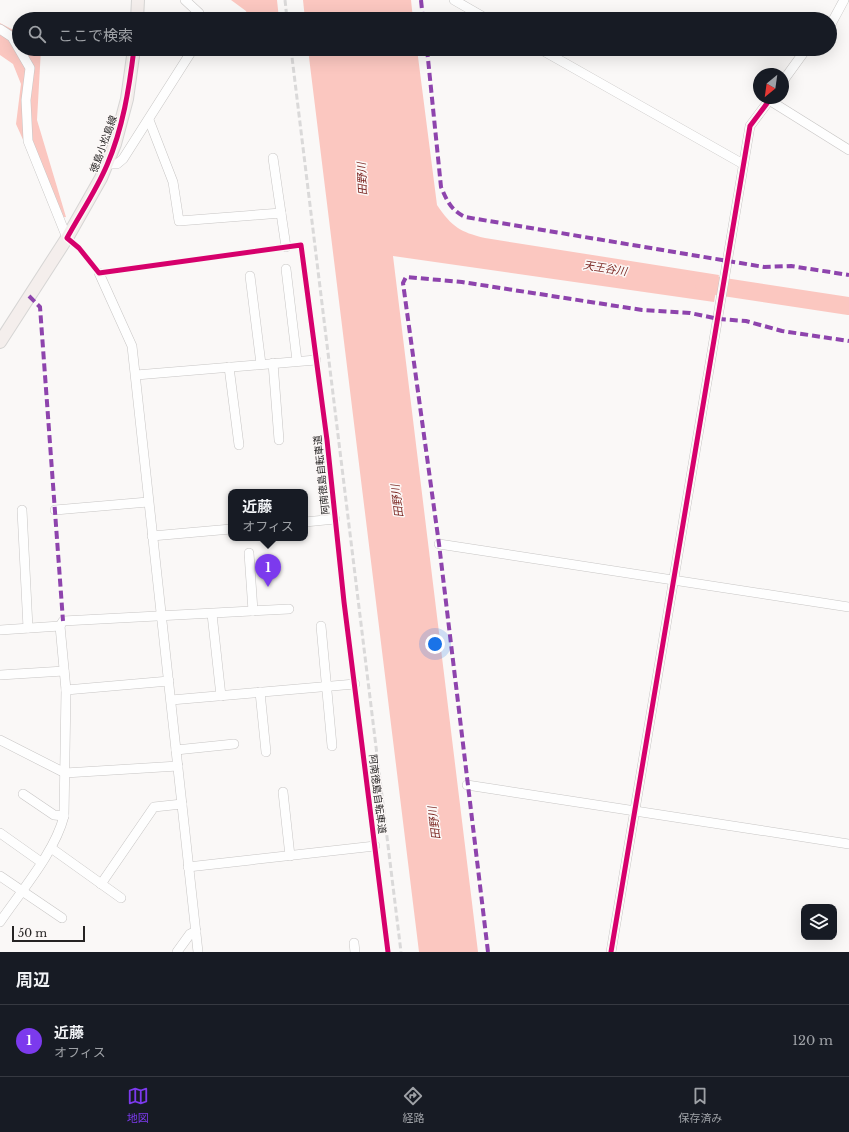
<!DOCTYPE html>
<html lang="ja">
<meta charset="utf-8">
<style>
:root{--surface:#171b24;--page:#20242c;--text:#f1f3f6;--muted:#9ea1a6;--line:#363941;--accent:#7c3aed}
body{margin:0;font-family:"Libre Baskerville","Noto Sans JP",serif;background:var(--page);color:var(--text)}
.controls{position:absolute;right:12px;bottom:12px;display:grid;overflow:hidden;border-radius:8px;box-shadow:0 4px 16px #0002}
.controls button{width:36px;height:36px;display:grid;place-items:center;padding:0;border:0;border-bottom:1px solid var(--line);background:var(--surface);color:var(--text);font:20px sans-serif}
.compass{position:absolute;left:753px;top:68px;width:36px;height:36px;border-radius:50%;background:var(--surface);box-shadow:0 4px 16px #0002;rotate:209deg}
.scale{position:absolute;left:12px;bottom:10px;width:73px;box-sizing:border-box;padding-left:4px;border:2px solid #262424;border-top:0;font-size:11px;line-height:14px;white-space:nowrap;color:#262424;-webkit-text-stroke:3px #fbf7f6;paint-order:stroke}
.you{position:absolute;left:435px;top:644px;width:14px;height:14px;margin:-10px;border:3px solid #fff;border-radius:50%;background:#1a73e8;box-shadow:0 0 0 6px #1a73e833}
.badge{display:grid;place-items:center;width:26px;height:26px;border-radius:50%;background:var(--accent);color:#fff;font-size:13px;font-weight:700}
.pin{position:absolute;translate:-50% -33px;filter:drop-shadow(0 1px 2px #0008)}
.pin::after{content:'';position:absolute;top:21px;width:14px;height:12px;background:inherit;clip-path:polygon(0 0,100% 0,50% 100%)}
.popup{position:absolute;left:228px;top:489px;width:80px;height:52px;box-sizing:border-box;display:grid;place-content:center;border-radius:8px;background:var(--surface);filter:drop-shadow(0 1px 3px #0005);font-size:13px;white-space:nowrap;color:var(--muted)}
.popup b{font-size:15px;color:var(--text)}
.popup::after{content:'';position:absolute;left:50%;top:100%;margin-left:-8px;border:8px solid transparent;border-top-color:var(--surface)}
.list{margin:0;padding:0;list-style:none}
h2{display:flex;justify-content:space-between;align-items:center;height:52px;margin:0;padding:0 16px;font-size:17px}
h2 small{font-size:13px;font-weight:400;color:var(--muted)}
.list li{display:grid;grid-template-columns:26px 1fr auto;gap:12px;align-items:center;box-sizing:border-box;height:72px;padding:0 16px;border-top:1px solid var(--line)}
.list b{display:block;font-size:15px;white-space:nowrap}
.list p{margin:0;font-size:13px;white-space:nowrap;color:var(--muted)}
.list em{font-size:13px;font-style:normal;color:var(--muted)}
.icon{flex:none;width:22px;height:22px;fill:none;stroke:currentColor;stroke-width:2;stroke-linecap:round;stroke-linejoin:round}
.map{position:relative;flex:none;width:849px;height:952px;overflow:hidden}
.search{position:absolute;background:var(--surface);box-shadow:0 4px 16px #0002;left:12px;right:12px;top:12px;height:44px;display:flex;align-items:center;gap:10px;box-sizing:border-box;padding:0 14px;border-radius:22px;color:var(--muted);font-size:15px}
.sheet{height:124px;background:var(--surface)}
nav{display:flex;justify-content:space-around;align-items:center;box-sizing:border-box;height:56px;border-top:1px solid var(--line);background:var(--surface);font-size:11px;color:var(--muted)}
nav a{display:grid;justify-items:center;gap:2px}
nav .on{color:var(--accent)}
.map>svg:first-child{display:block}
.water{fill:#fbc7c0}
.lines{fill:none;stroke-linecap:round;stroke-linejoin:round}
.river{stroke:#fbc7c0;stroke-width:18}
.minor-casing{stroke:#c7c5c4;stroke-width:10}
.major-casing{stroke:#d6d5d4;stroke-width:14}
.minor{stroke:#fefefe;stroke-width:9}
.major{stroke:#f4eeec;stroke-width:12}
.rail{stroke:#dad9d9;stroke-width:3;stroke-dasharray:6 3;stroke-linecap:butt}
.quiet{stroke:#8e44ad;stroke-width:4;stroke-dasharray:8 4;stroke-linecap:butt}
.cycleway-casing{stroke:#fbf7f6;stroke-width:8}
.cycleway{stroke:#d6006c;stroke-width:5}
.labels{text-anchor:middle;stroke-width:3;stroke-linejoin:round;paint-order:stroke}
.street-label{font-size:10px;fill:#262424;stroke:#fbf7f6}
.water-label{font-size:11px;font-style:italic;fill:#7c2823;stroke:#fbf7f6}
</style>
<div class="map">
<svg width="849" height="952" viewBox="0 0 849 952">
<rect width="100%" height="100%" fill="#faf8f7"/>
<g class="water">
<polygon points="231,0 277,0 279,19 249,19 246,11"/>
<polygon points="303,0 411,0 413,19 305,19"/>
<polygon points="0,23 19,33 19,49 41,49 37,120 66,217 58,218 16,124 21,84 13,64 0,55"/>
<path d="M308 49H417L437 205C452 227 460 232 485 238L719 275 714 302 393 256 478 952H419Z"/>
</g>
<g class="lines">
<polyline class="river" points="704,284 849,306"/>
<defs>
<g id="minor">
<polyline points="185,0 199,13 202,19"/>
<polyline points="454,0 487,19"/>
<polyline points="830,26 844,0"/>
<polyline points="0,29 12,37 30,68 26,100 28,141 67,238"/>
<polyline points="540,49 743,164"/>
<polyline points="783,81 804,52 809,49"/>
<polyline points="769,100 849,150"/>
<polyline points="149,120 173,182 179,221 281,213 286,247"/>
<polyline points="273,158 281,213"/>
<polyline points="107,164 117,164 123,159 193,49"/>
<polyline points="286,269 297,361"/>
<polyline points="99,273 132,346 198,952"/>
<polyline points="250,276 261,364"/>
<polyline points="273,363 279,440"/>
<polyline points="229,367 239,445"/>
<polyline points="136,375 316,360"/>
<polyline points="22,510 28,628"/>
<polyline points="55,510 148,502"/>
<polyline points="305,522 335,519"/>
<polyline points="152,536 231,529"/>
<polyline points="439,544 849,607"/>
<polyline points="249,553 253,611"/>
<polyline points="212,614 221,696"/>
<polyline points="321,626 332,746"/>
<polyline points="0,630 60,626"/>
<polyline points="0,675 64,671"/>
<polyline points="66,690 169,681"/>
<polyline points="260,692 266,752"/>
<polyline points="171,700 355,684"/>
<polyline points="0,740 65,773 178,766"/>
<polyline points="176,750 234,744"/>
<polyline points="467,785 849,844"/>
<polyline points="283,792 290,856"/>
<polyline points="23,794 54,815 64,816"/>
<polyline points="0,833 41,862"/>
<polyline points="51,848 121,898"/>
<polyline points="188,867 375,846"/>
<polyline points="0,876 62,918"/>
<polyline points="101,884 154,807 182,804"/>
<path d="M0 922C21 891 55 852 64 816L66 690 60 626 63 621 289 609"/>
<polyline points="354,943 355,952"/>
<polyline points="177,952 190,934 196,931"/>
<polyline points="611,952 750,126 771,98"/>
</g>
<g id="major">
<polyline points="137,19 138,0"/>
<polyline points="0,342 67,238 101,178 115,144 127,99 134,49"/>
</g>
</defs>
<use href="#minor" class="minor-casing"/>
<use href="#major" class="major-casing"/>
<use href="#minor" class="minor"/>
<use href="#major" class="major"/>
<g class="rail">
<polyline points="285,0 287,19"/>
<polyline points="291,49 401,952"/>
</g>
<g class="quiet">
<polyline points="421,0 423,19"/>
<path d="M427 49 441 187C447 201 451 210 465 217L764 267 791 266 849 275"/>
<polyline points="29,296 40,307 63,621"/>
<polyline points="488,952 439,544 403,283 406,277 462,282 642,310 690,313 719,319 746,321 782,331 849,341"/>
</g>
<defs>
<g id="cycleway">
<path d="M134 49C129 89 123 128 107 165 96 191 80 214 67 238L79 248 99 273 301 245 327 440 344 602 388 952"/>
<polyline points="611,952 750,126 771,98"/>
</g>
</defs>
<use href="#cycleway" class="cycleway-casing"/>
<use href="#cycleway" class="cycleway"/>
</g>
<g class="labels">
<g class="street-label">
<text transform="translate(103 144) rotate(-70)" y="4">徳島小松島線</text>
<text transform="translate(321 475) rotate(-96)" y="4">阿南徳島自転車道</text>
<text transform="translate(378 794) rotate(83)" y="4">阿南徳島自転車道</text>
</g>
<g class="water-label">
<text transform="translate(362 179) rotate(-93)" y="4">田野川</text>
<text transform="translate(605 268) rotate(9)" y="4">天王谷川</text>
<text transform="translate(397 501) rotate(-97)" y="4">田野川</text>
<text transform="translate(434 823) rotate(-97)" y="4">田野川</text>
</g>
</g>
</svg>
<div class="controls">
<button><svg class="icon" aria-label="layers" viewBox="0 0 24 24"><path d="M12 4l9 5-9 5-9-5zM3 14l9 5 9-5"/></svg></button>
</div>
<svg class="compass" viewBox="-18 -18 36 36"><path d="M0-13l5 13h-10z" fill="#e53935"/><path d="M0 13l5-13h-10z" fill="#9ea1a6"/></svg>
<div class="scale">50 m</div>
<div class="you"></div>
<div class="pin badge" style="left:268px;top:587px">1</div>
<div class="popup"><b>近藤</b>オフィス</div>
<div class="search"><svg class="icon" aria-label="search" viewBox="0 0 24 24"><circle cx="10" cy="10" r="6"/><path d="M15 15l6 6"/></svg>ここで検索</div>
</div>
<section class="sheet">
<h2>周辺<small></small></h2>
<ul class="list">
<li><span class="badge">1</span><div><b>近藤</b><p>オフィス</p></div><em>120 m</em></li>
</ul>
</section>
<nav>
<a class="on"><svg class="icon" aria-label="map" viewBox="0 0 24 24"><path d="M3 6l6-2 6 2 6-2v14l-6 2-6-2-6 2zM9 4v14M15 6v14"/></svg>地図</a>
<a><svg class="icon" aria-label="directions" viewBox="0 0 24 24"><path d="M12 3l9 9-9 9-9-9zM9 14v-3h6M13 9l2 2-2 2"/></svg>経路</a>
<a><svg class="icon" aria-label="saved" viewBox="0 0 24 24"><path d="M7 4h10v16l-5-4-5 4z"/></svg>保存済み</a>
</nav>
